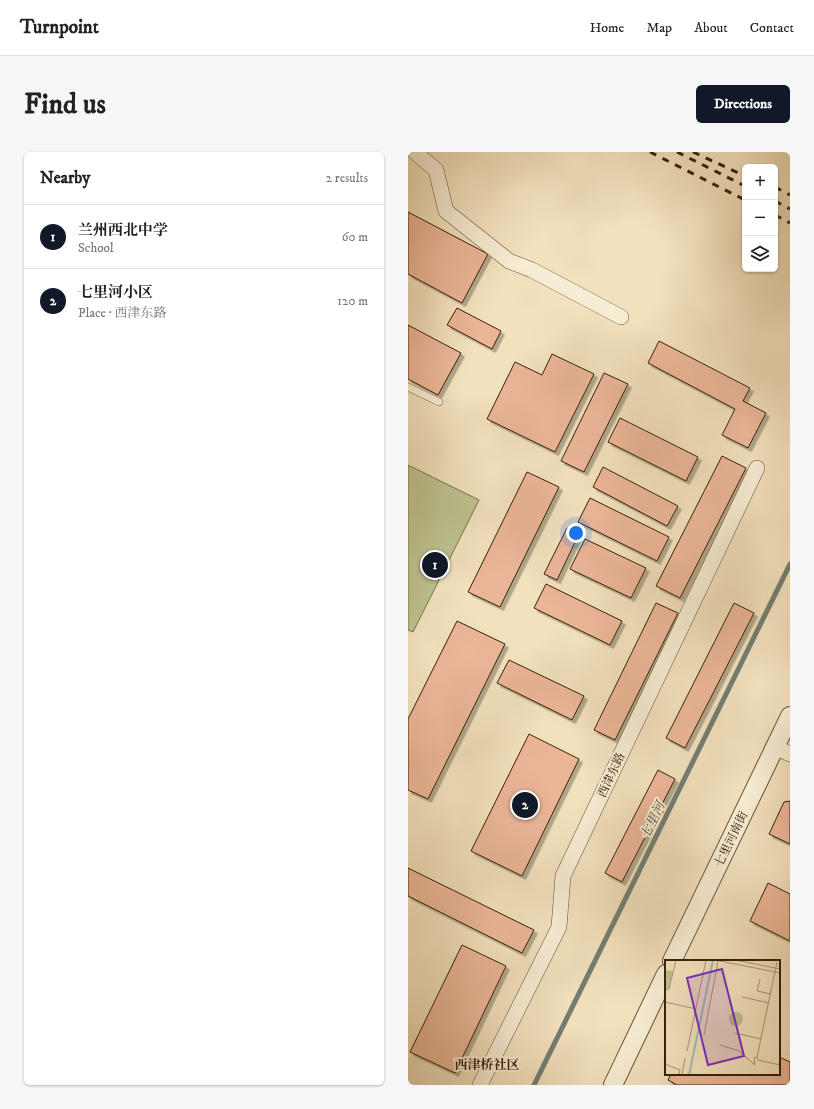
<!DOCTYPE html>
<meta charset="utf-8">
<style>
:root{--surface:#fff;--page:#f6f6f6;--text:#222;--muted:#767676;--line:#e0e0e0;--accent:#111827}
body{margin:0;font-family:"IM FELL DW Pica","Noto Serif SC",serif;background:var(--page);color:var(--text)}
.controls{position:absolute;right:12px;top:12px;display:grid;overflow:hidden;border-radius:6px;box-shadow:0 1px 3px #0004}
.controls button{width:36px;height:36px;display:grid;place-items:center;padding:0;border:0;border-bottom:1px solid var(--line);background:var(--surface);color:var(--text);font:20px sans-serif}
.you{position:absolute;left:168px;top:381px;width:14px;height:14px;margin:-10px;border:3px solid #fff;border-radius:50%;background:#1a73e8;box-shadow:0 0 0 6px #1a73e833}
.badge{display:grid;place-items:center;width:26px;height:26px;border-radius:50%;background:var(--accent);color:#fff;font-size:13px;font-weight:700}
.pin{position:absolute;translate:-50% -50%;border:2px solid #fff;box-shadow:0 1px 4px #0006}
.list{margin:0;padding:0;list-style:none}
h2{display:flex;justify-content:space-between;align-items:center;height:52px;margin:0;padding:0 16px;font-size:17px}
h2 small{font-size:13px;font-weight:400;color:var(--muted)}
.list li{display:grid;grid-template-columns:26px 1fr auto;gap:12px;align-items:center;box-sizing:border-box;height:64px;padding:0 16px;border-top:1px solid var(--line)}
.list b{display:block;font-size:15px;white-space:nowrap}
.list p{margin:0;font-size:13px;white-space:nowrap;color:var(--muted)}
.list em{font-size:13px;font-style:normal;color:var(--muted)}
.icon{flex:none;width:22px;height:22px;fill:none;stroke:currentColor;stroke-width:2;stroke-linecap:round;stroke-linejoin:round}
.map{position:relative;flex:none;width:382px;height:933px;overflow:hidden;border-radius:6px}
header{display:flex;align-items:center;gap:24px;box-sizing:border-box;height:56px;padding:0 20px;background:var(--surface);border-bottom:1px solid var(--line)}
header strong{font-size:19px}
nav{display:flex;gap:22px;margin-inline-start:auto;font-size:14px}
.intro{display:flex;align-items:center;justify-content:space-between;box-sizing:border-box;height:96px;padding:0 24px}
h1{margin:0;font-size:28px}
.button{padding:10px 18px;border-radius:6px;background:var(--accent);color:#fff;font-size:14px;font-weight:700}
main{display:flex;gap:24px;padding:0 24px}
aside{flex:1;background:var(--surface);border-radius:6px;box-shadow:0 1px 3px #0004}
.map>svg:first-child{display:block}
.green{fill:#bdc28f;stroke:#7a714b}
.lines{fill:none;stroke-linecap:round;stroke-linejoin:round}
.stream{stroke:#747e72;stroke-width:5}
.building{fill:#ebb698;stroke:#362007;filter:url(#shadow)}
.service-casing{stroke:#655034;stroke-width:8}
.minor-casing{stroke:#655034;stroke-width:16}
.tertiary-casing{stroke:#655034;stroke-width:20}
.service{stroke:#f7ecd4;stroke-width:7}
.minor{stroke:#f7ecd4;stroke-width:15}
.tertiary{stroke:#f7ecd4;stroke-width:18}
.rail{stroke:#362007;stroke-width:3;stroke-dasharray:7 7;stroke-linecap:butt}
.labels{text-anchor:middle;stroke-width:4;stroke-linejoin:round;paint-order:stroke}
.street-label{font-size:12px;fill:#362007;stroke:#f7ecd4}
.water-label{font-size:13px;font-style:italic;fill:#554f3c;stroke:#f7ecd4}
.neighbourhood-label{font-size:13px;font-weight:bold;fill:#362007;stroke:#f7ecd4}
.inset-river{fill:none;stroke:#9dbcb9;stroke-width:2}
.inset-road{fill:none;stroke:#a79474;stroke-width:1}
.view{fill:#7b2cbf;fill-opacity:0.15;stroke:#7b2cbf;stroke-width:2}
.inset-edge{fill:none;stroke:#362007;stroke-width:2}
</style>
<header>
<strong>Turnpoint</strong>
<nav><a>Home</a><a>Map</a><a>About</a><a>Contact</a></nav>
</header>
<div class="intro"><h1>Find us</h1><a class="button">Directions</a></div>
<main>
<aside>
<h2>Nearby<small>2 results</small></h2>
<ul class="list">
<li><span class="badge">1</span><div><b>兰州西北中学</b><p>School</p></div><em>60 m</em></li>
<li><span class="badge">2</span><div><b>七里河小区</b><p>Place · 西津东路</p></div><em>120 m</em></li>
</ul>
</aside>
<div class="map">
<svg width="382" height="933" viewBox="0 0 382 933">
<defs>
<filter id="shadow"><feDropShadow dx="3.5" dy="3.5" stdDeviation="0" flood-color="#0004"/></filter>
</defs>
<rect width="100%" height="100%" fill="#f2e1bd"/>
<filter id="stains"><feTurbulence type="fractalNoise" baseFrequency=".005" numOctaves="4"/><feColorMatrix values="0 0 0 0 .2 0 0 0 0 .09 0 0 0 0 .02 0 0 0 .5 -.17"/></filter>
<radialGradient id="worn" r=".72"><stop offset=".6" stop-color="#630" stop-opacity="0"/><stop offset="1" stop-color="#630" stop-opacity=".3"/></radialGradient>
<polygon class="green" points="0,313 71,348 5,480 0,478"/>
<g class="lines">
<polyline class="stream" points="126,933 382,412"/>
</g>
<g class="building">
<polygon points="0,60 80,102 54,151 0,122"/>
<polygon points="49,156 93,179 84,197 39,173"/>
<polygon points="0,173 53,201 30,243 0,227"/>
<polygon points="251,189 342,236 335,249 358,261 340,296 314,283 327,257 240,211"/>
<polygon points="144,202 186,222 147,300 79,267 107,210 134,223"/>
<polygon points="196,221 220,232 176,320 153,309"/>
<polygon points="212,266 290,305 278,329 200,290"/>
<polygon points="314,304 338,316 272,446 248,434"/>
<polygon points="195,315 270,354 259,374 185,335"/>
<polygon points="119,320 151,335 92,455 60,440"/>
<polygon points="182,346 261,385 249,409 170,370"/>
<polygon points="159,376 171,382 149,428 136,422"/>
<polygon points="177,387 238,416 223,446 162,417"/>
<polygon points="138,432 214,469 202,493 126,456"/>
<polygon points="248,451 270,461 207,588 186,578"/>
<polygon points="326,451 346,461 277,596 258,586"/>
<polygon points="49,469 97,492 20,647 0,638 0,567"/>
<polygon points="101,508 176,544 164,568 89,531"/>
<polygon points="121,582 171,607 114,724 63,699"/>
<polygon points="250,618 267,627 214,730 197,721"/>
<polygon points="382,649 382,692 361,682 376,650"/>
<polygon points="0,716 126,778 114,801 0,744"/>
<polygon points="360,731 382,742 382,789 342,769"/>
<polygon points="54,793 98,814 47,921 2,900"/>
<polygon points="371,905 382,910 382,933 269,933 260,928 263,922 371,922"/>
</g>
<g class="lines">
<defs>
<polyline id="service" points="0,235 31,250"/>
<g id="minor">
<polyline points="7,0 28,18 38,59 101,109 124,118 213,165"/>
<polyline points="367,595 382,602"/>
<polyline points="72,933 151,775 155,724 349,316"/>
</g>
<g id="tertiary">
<polyline points="264,809 382,564"/>
<polyline points="205,933 258,822"/>
</g>
</defs>
<use href="#service" class="service-casing"/>
<use href="#minor" class="minor-casing"/>
<use href="#tertiary" class="tertiary-casing"/>
<use href="#service" class="service"/>
<use href="#minor" class="minor"/>
<use href="#tertiary" class="tertiary"/>
<g class="rail">
<polyline points="242,0 337,48"/>
<polyline points="269,0 337,34"/>
<polyline points="285,0 337,24"/>
<polyline points="367,35 382,43"/>
<polyline points="367,49 382,57"/>
<polyline points="367,63 382,71"/>
</g>
</g>
<g class="labels">
<g class="street-label">
<text transform="translate(203 623) rotate(-65)" y="4">西津东路</text>
<text transform="translate(323 687) rotate(-64)" y="4">七里河南街</text>
</g>
<g class="water-label">
<text transform="translate(244 668) rotate(-64)" y="5">七里河</text>
</g>
<g class="neighbourhood-label">
<text x="79" y="917">西津桥社区</text>
</g>
</g>
<g transform="translate(257 808)">
<rect width="115" height="115" fill="#f2e1bd"/>
<path d="M0 10 8 11 4 28 0 29ZM64 59a7 7 0 1 1 14 0a7 7 0 1 1-14 0Z" fill="#bdc28f"/>
<path class="inset-river" d="M24 115 48 0"/>
<path class="inset-road" d="M50 0 115 13M70 0 115 9M95 19 92 31 106 34M0 30 4 29 11 0M77 37 104 43M0 42 31 49M70 73 96 79M39 75 53 1M55 85 74 91 90 105 89 98 92 97 112 2M22 91 41 0M92 97 93 100 115 105M0 104 15 110 14 115M17 115 20 98"/>
<path class="view" d="M57 9 79 96 43 105 22 18Z"/>
<rect width="115" height="115" class="inset-edge"/>
</g>
<rect width="100%" height="100%" filter="url(#stains)"/>
<rect width="100%" height="100%" fill="url(#worn)"/>
</svg>
<div class="controls">
<button>+</button>
<button>−</button>
<button><svg class="icon" aria-label="layers" viewBox="0 0 24 24"><path d="M12 4l9 5-9 5-9-5zM3 14l9 5 9-5"/></svg></button>
</div>
<div class="you"></div>
<div class="pin badge" style="left:27px;top:413px">1</div>
<div class="pin badge" style="left:117px;top:653px">2</div>
</div>
</main>
